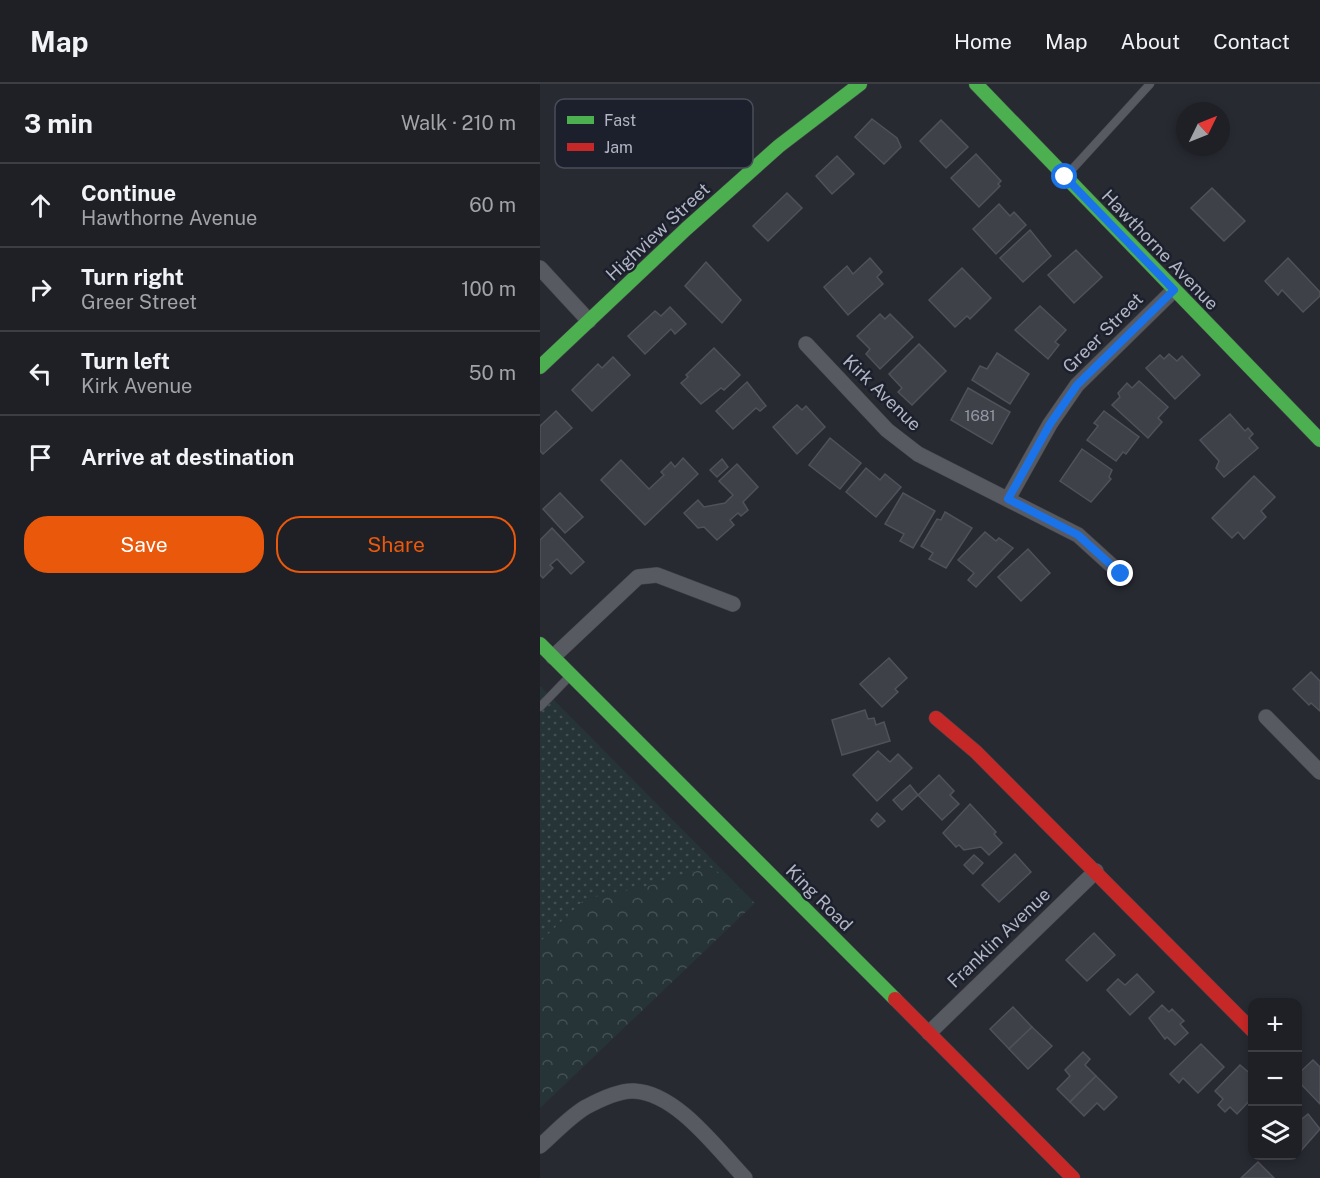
<!DOCTYPE html>
<meta charset="utf-8">
<style>
:root{--surface:#1e2026;--page:#2b2d32;--text:#f1f3f6;--muted:#a1a3a7;--line:#3c3e43;--accent:#ea580c}
body{margin:0;font-family:"Public Sans",sans-serif;background:var(--page);color:var(--text)}
.controls{position:absolute;right:18px;bottom:18px;display:grid;overflow:hidden;border-radius:12px;box-shadow:0 3px 9px #0003}
.controls button{width:54px;height:54px;display:grid;place-items:center;padding:0;border:0;border-bottom:2px solid var(--line);background:var(--surface);color:var(--text);font:30px sans-serif}
.compass{position:absolute;left:636px;top:18px;width:54px;height:54px;border-radius:50%;background:var(--surface);box-shadow:0 3px 9px #0003;rotate:47deg}
.stop{position:absolute;width:18px;height:18px;margin:-14px;border:4px solid #1a73e8;border-radius:50%;background:#fff}
.stop.end{background:#1a73e8;border-color:#fff;box-shadow:0 2px 6px #0008}
.list{margin:0;padding:0;list-style:none}
h2{display:flex;justify-content:space-between;align-items:center;height:78px;margin:0;padding:0 24px;font-size:26px}
h2 small{font-size:20px;font-weight:400;color:var(--muted)}
.list li{display:grid;grid-template-columns:39px 1fr auto;gap:18px;align-items:center;box-sizing:border-box;height:84px;padding:0 24px;border-top:2px solid var(--line)}
.list b{display:block;font-size:22px;white-space:nowrap}
.list p{margin:0;font-size:20px;white-space:nowrap;color:var(--muted)}
.list em{font-size:20px;font-style:normal;color:var(--muted)}
.actions{display:flex;gap:12px;padding:18px 24px}
.actions a{flex:1;padding:14px 0;border:2px solid var(--accent);border-radius:24px;text-align:center;font-size:21px;color:var(--accent)}
.actions .main{background:var(--accent);color:#fff}
.icon{flex:none;width:33px;height:33px;fill:none;stroke:currentColor;stroke-width:2;stroke-linecap:round;stroke-linejoin:round}
.map{position:relative;flex:none;width:780px;height:1094px;overflow:hidden}
header{display:flex;align-items:center;gap:36px;box-sizing:border-box;height:84px;padding:0 30px;background:var(--surface);border-bottom:2px solid var(--line)}
header strong{font-size:28px}
nav{display:flex;gap:33px;margin-inline-start:auto;font-size:21px}
main{display:flex}
aside{flex:1;background:var(--surface)}
.map>svg:first-child{display:block}
.green{fill:url(#green-dots)}
.forest{fill:url(#forest-crowns)}
.building{fill:#3f4148;stroke:#4f525a;stroke-width:1.5}
.lines{fill:none;stroke-linecap:round;stroke-linejoin:round}
.lane-casing{stroke:#44454b;stroke-width:9}
.street-casing{stroke:#44454b;stroke-width:16}
.fast-casing{stroke:#44454b;stroke-width:15}
.jam-casing{stroke:#44454b;stroke-width:15}
.lane{stroke:#575a61;stroke-width:8}
.street{stroke:#575a61;stroke-width:15}
.fast{stroke:#4caf50;stroke-width:14}
.jam{stroke:#c62828;stroke-width:14}
.route{stroke:#1a73e8;stroke-width:8}
.labels{text-anchor:middle;stroke-width:5;stroke-linejoin:round;paint-order:stroke}
.number-label{font-size:15px;fill:#9498a5}
.street-label{font-size:18px;fill:#b1b5c4;stroke:#1c202c}
.key{fill:#1c202c;stroke:#494d5a;stroke-width:1.5}
.key-label{font-size:16px;fill:#b1b5c4}
</style>
<header>
<strong>Map</strong>
<nav><a>Home</a><a>Map</a><a>About</a><a>Contact</a></nav>
</header>
<main>
<aside>
<h2>3 min<small>Walk · 210 m</small></h2>
<ul class="list">
<li><svg class="icon" aria-label="ahead" viewBox="0 0 24 24"><path d="M12 20V5M6 11l6-6 6 6"/></svg><div><b>Continue</b><p>Hawthorne Avenue</p></div><em>60 m</em></li>
<li><svg class="icon" aria-label="right" viewBox="0 0 24 24"><path d="M7 20v-9h11M14 6l5 5-5 5"/></svg><div><b>Turn right</b><p>Greer Street</p></div><em>100 m</em></li>
<li><svg class="icon" aria-label="left" viewBox="0 0 24 24"><path d="M17 20v-9H6M10 6l-5 5 5 5"/></svg><div><b>Turn left</b><p>Kirk Avenue</p></div><em>50 m</em></li>
<li><svg class="icon" aria-label="arrive" viewBox="0 0 24 24"><path d="M6 21V4h12l-3 4 3 4H6"/></svg><div><b>Arrive at destination</b></div></li>
</ul>
<div class="actions"><a class="main">Save</a><a>Share</a></div>
</aside>
<div class="map">
<svg width="780" height="1094" viewBox="0 0 780 1094">
<defs>
<pattern id="green-dots" width="8" height="8" patternUnits="userSpaceOnUse" patternTransform="scale(1.5)"><rect width="8" height="8" fill="#263438"/><path d="M2 2h.1M6 6h.1" fill="none" stroke="#434f53" stroke-width="1.8" stroke-linecap="round"/></pattern>
<pattern id="forest-crowns" width="20" height="18" patternUnits="userSpaceOnUse" patternTransform="scale(1.5)"><rect width="20" height="18" fill="#263438"/><path d="M2 6a3 3 0 1 1 6 0M12 15a3 3 0 1 1 6 0" fill="none" stroke="#434f53"/></pattern>
</defs>
<rect width="100%" height="100%" fill="#282a32"/>
<polygon class="green" points="0,602 215,819 170,783 105,803 45,815 0,858"/>
<polygon class="forest" points="170,783 215,819 0,1024 0,858 45,815 105,803"/>
<g class="building">
<polygon points="332,35 357,54 361,63 344,80 315,53"/>
<polygon points="401,36 428,63 406,84 380,57"/>
<polygon points="436,70 461,97 458,100 460,102 439,123 411,94"/>
<polygon points="297,72 314,90 292,110 276,92"/>
<polygon points="672,104 705,137 684,157 651,124"/>
<polygon points="247,109 262,124 228,157 213,142"/>
<polygon points="459,120 470,132 474,128 486,141 456,170 433,145"/>
<polygon points="490,146 511,172 483,198 460,174"/>
<polygon points="536,166 562,193 534,219 508,191"/>
<polygon points="330,174 342,188 337,193 343,200 308,231 284,203 307,182 313,190"/>
<polygon points="748,174 780,208 780,212 763,228 742,206 738,211 725,197"/>
<polygon points="166,178 201,216 182,239 145,202"/>
<polygon points="422,184 451,214 430,235 427,232 415,243 389,216"/>
<polygon points="500,222 526,246 515,258 519,261 508,275 475,246"/>
<polygon points="130,223 146,240 135,250 131,245 105,270 88,252 115,227 121,232"/>
<polygon points="340,230 345,235 350,230 373,253 340,285 326,270 330,265 317,252"/>
<polygon points="379,260 406,287 372,321 358,308 362,304 349,290"/>
<polygon points="174,264 200,291 184,306 181,304 161,320 141,299 148,293 146,291"/>
<polygon points="457,269 489,290 470,320 432,296 440,282 447,285"/>
<polygon points="629,270 637,277 642,272 660,291 635,315 606,284 620,271 624,275"/>
<polygon points="73,273 90,291 52,327 32,306 58,280 62,284"/>
<polygon points="599,297 628,323 618,334 622,338 608,354 572,321 580,313 578,309 587,299 592,304"/>
<polygon points="207,298 226,322 220,327 216,324 193,345 176,327"/>
<polygon points="428,304 470,328 452,360 411,336"/>
<polygon points="257,321 262,326 266,322 285,343 257,370 233,343"/>
<polygon points="16,327 32,344 3,370 0,367 0,342"/>
<polygon points="564,327 599,353 586,370 583,368 576,377 547,356 558,342 554,339"/>
<polygon points="690,330 705,347 708,344 713,350 709,354 718,364 684,393 676,384 679,377 660,356"/>
<polygon points="290,354 321,379 300,405 269,381"/>
<polygon points="542,365 572,386 569,393 571,395 551,418 520,397"/>
<polygon points="143,374 158,390 105,441 61,396 81,376 109,405 124,391 121,388 131,378 135,383"/>
<polygon points="182,375 188,383 177,393 170,386"/>
<polygon points="197,380 218,403 203,418 208,426 201,432 198,429 190,436 194,441 177,456 164,443 158,444 144,429 158,416 164,423 185,419 193,411 179,397"/>
<polygon points="326,384 340,396 345,390 361,403 336,433 306,408"/>
<polygon points="714,392 735,413 721,427 726,433 704,455 698,448 692,454 672,434"/>
<polygon points="20,409 43,433 25,449 3,425"/>
<polygon points="363,409 395,427 373,464 360,457 364,450 345,440"/>
<polygon points="405,428 432,444 406,484 389,475 393,469 381,462 397,435 401,436"/>
<polygon points="12,444 44,478 31,490 17,475 10,481 13,484 3,494 0,491 0,456"/>
<polygon points="445,448 456,457 459,454 473,464 436,503 428,496 434,489 418,476"/>
<polygon points="488,465 510,489 481,517 458,493"/>
<polygon points="349,574 367,594 355,605 358,608 342,623 320,600"/>
<polygon points="771,588 780,597 780,627 771,619 769,621 753,605"/>
<polygon points="325,626 328,635 334,634 336,641 344,638 350,657 302,671 292,636"/>
<polygon points="338,667 350,678 358,670 372,684 337,717 313,691"/>
<polygon points="399,691 414,707 410,711 419,720 402,736 378,711"/>
<polygon points="370,701 378,711 362,726 353,716"/>
<polygon points="430,720 456,748 454,750 462,759 449,771 441,763 424,766 419,761 416,763 403,749"/>
<polygon points="337,729 345,737 338,743 331,736"/>
<polygon points="475,770 491,788 459,818 442,801"/>
<polygon points="434,771 443,779 433,790 424,781"/>
<polygon points="554,849 575,871 547,897 526,876"/>
<polygon points="597,890 614,908 590,931 567,906 578,895 585,901"/>
<polygon points="622,921 629,928 632,925 644,937 640,940 648,949 635,961 627,953 625,955 609,934"/>
<polygon points="473,923 492,943 469,965 450,945"/>
<polygon points="492,943 512,962 488,985 469,965"/>
<polygon points="661,960 684,983 658,1009 643,994 639,999 630,990"/>
<polygon points="543,968 550,975 545,981 556,992 530,1018 517,1005 530,992 525,986"/>
<polygon points="773,976 780,983 780,1020 758,997 758,990"/>
<polygon points="700,981 712,991 712,1014 697,1030 690,1023 685,1028 678,1021 683,1015 675,1007"/>
<polygon points="556,992 577,1013 564,1026 557,1019 544,1032 530,1018"/>
<polygon points="768,1030 780,1045 758,1070 758,1038"/>
<polygon points="718,1078 734,1094 701,1094"/>
</g>
<g class="lines">
<defs>
<g id="lane">
<polyline points="526,92 610,0"/>
<polyline points="0,623 30,592"/>
</g>
<g id="street">
<polyline points="0,184 49,237"/>
<polyline points="266,260 347,346 378,370 538,451 581,490"/>
<polyline points="468,415 510,340 537,301 634,206"/>
<polyline points="13,573 98,493 117,491 193,520"/>
<polyline points="726,633 780,688"/>
<polyline points="389,949 556,787"/>
<path d="M0 1062C14 1050 29 1033 46 1023 59 1016 79 1006 94 1007 137 1009 177 1065 205 1094"/>
</g>
<g id="fast">
<polyline points="436,0 780,356"/>
<polyline points="0,283 146,145 239,62 320,0"/>
<polyline points="0,560 355,915"/>
</g>
<g id="jam">
<polyline points="396,634 436,668 712,946"/>
<polyline points="355,915 533,1094"/>
</g>
</defs>
<use href="#lane" class="lane-casing"/>
<use href="#street" class="street-casing"/>
<use href="#fast" class="fast-casing"/>
<use href="#jam" class="jam-casing"/>
<use href="#lane" class="lane"/>
<use href="#street" class="street"/>
<use href="#fast" class="fast"/>
<use href="#jam" class="jam"/>
</g>
<g class="lines">
<polyline class="route" points="525,93 634,206 537,301 510,340 468,415 538,451 581,490"/>
</g>
<g class="labels">
<g class="number-label">
<text x="440" y="337">1681</text>
</g>
<g class="street-label">
<text transform="translate(118 148) rotate(-43)" y="6">Highview Street</text>
<text transform="translate(620 166) rotate(46)" y="6">Hawthorne Avenue</text>
<text transform="translate(563 249) rotate(-45)" y="6">Greer Street</text>
<text transform="translate(342 309) rotate(44)" y="6">Kirk Avenue</text>
<text transform="translate(279 814) rotate(45)" y="6">King Road</text>
<text transform="translate(459 854) rotate(-44)" y="6">Franklin Avenue</text>
</g>
</g>
<rect x="15" y="15" width="198" height="69" rx="9" class="key"/>
<rect x="27" y="32" width="27" height="8" fill="#4caf50"/>
<rect x="27" y="59" width="27" height="8" fill="#c62828"/>
<g class="key-label">
<text x="64" y="42">Fast</text>
<text x="64" y="69">Jam</text>
</g>
</svg>
<div class="controls">
<button>+</button>
<button>−</button>
<button><svg class="icon" aria-label="layers" viewBox="0 0 24 24"><path d="M12 4l9 5-9 5-9-5zM3 14l9 5 9-5"/></svg></button>
</div>
<svg class="compass" viewBox="-18 -18 36 36"><path d="M0-13l5 13h-10z" fill="#e53935"/><path d="M0 13l5-13h-10z" fill="#a1a3a7"/></svg>
<div class="stop" style="left:525px;top:93px"></div>
<div class="stop end" style="left:581px;top:490px"></div>
</div>
</main>
